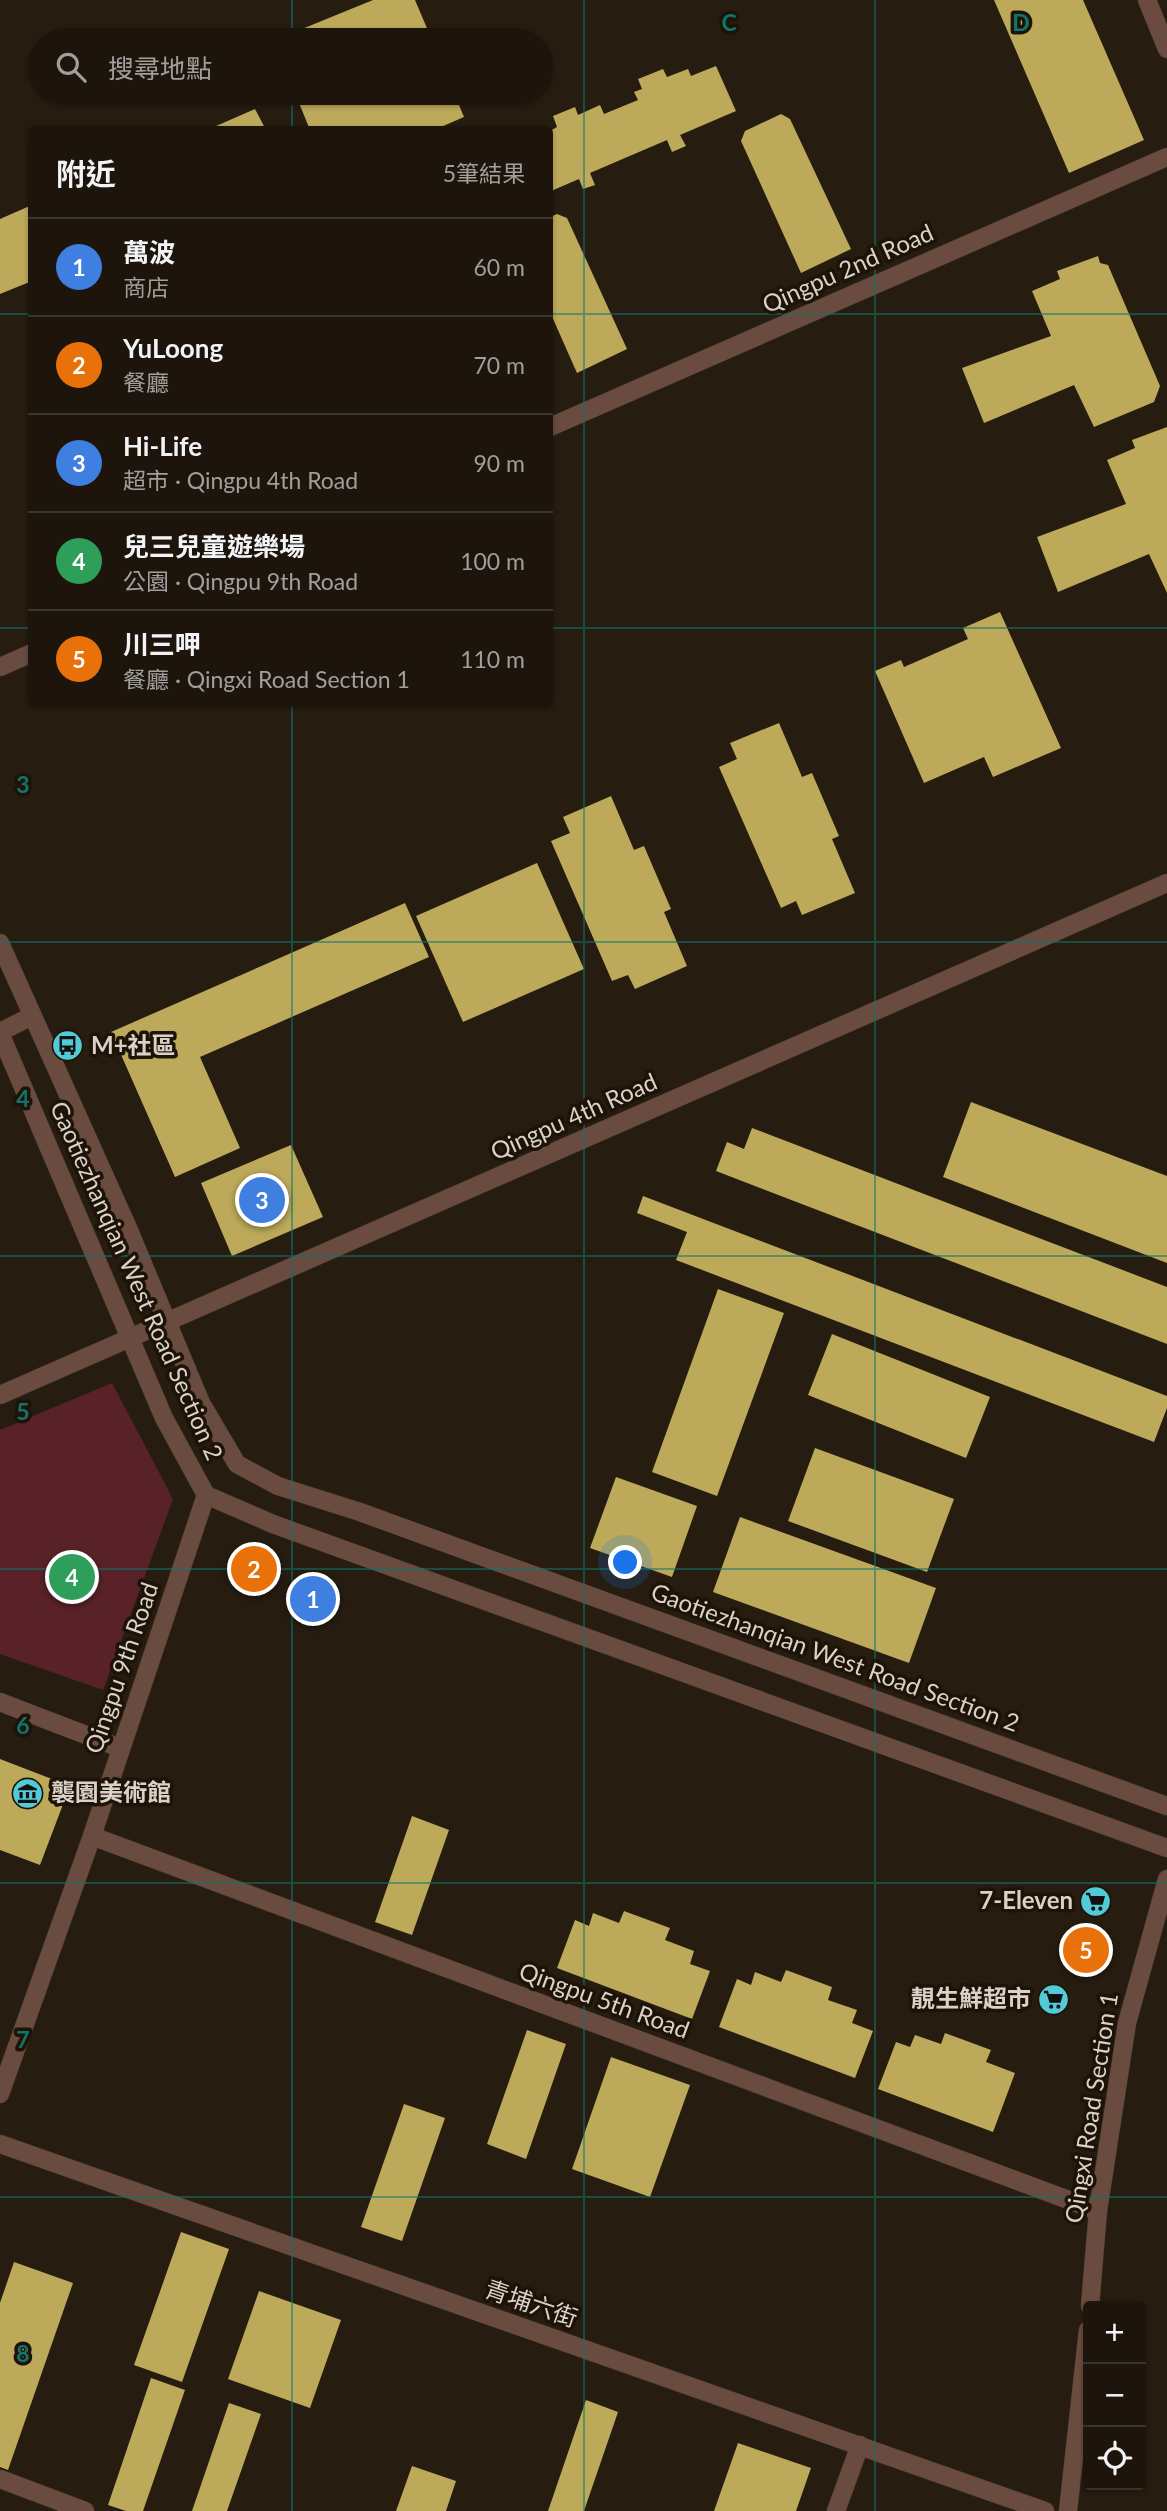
<!DOCTYPE html>
<html lang="zh-TW">
<meta charset="utf-8">
<style>
:root{--surface:#1d150c;--page:#251e15;--text:#f1f3f6;--muted:#a09f9d;--line:#3b342d;--accent:#0b8043}
body{margin:0;font-family:Lato,"Noto Sans TC",sans-serif;background:var(--page);color:var(--text)}
.controls{position:absolute;right:21px;bottom:21px;display:grid;overflow:hidden;border-radius:7px;box-shadow:0 2px 5px #0004}
.controls button{width:63px;height:63px;display:grid;place-items:center;padding:0;border:0;border-bottom:2px solid var(--line);background:var(--surface);color:var(--text);font:35px sans-serif}
.you{position:absolute;left:626px;top:1563px;width:24px;height:24px;margin:-18px;border:5px solid #fff;border-radius:50%;background:#1a73e8;box-shadow:0 0 0 10px #1a73e833}
.badge{display:grid;place-items:center;width:46px;height:46px;border-radius:50%;background:var(--accent);color:#fff;font-size:23px;font-weight:700}
.pin{position:absolute;translate:-50% -50%;border:4px solid #fff;box-shadow:0 2px 7px #0006}
.list{margin:0;padding:0;list-style:none}
h2{display:flex;justify-content:space-between;align-items:center;height:91px;margin:0;padding:0 28px;font-size:30px}
h2 small{font-size:23px;font-weight:400;color:var(--muted)}
.list li{display:grid;grid-template-columns:46px 1fr auto;gap:21px;align-items:center;box-sizing:border-box;height:98px;padding:0 28px;border-top:2px solid var(--line)}
.list b{display:block;font-size:26px;white-space:nowrap}
.list p{margin:0;font-size:23px;white-space:nowrap;color:var(--muted)}
.list em{font-size:23px;font-style:normal;color:var(--muted)}
.icon{flex:none;width:38px;height:38px;fill:none;stroke:currentColor;stroke-width:2;stroke-linecap:round;stroke-linejoin:round}
.map{position:relative;flex:none;width:1167px;height:2511px;overflow:hidden}
.search{position:absolute;background:var(--surface);box-shadow:0 2px 5px #0004;left:28px;top:28px;width:525px;height:77px;display:flex;align-items:center;gap:18px;box-sizing:border-box;padding:0 24px;border-radius:38px;color:var(--muted);font-size:26px}
.panel{position:absolute;background:var(--surface);box-shadow:0 2px 5px #0004;left:28px;top:126px;width:525px;height:581px;border-radius:7px}
.map>svg:first-child{display:block}
.green{fill:#592229}
.building{fill:#bcaa5a}
.lines{fill:none;stroke-linecap:round;stroke-linejoin:round}
.minor-casing{stroke:#44392e;stroke-width:19}
.minor{stroke:#6a4b3f;stroke-width:18}
.grid{fill:none;stroke:#0f766e;stroke-width:2;stroke-opacity:0.55}
.labels{text-anchor:middle;stroke-width:7;stroke-linejoin:round;paint-order:stroke}
.street-label{font-size:24px;fill:#dad2ca;stroke:#1e1307}
.poi-label{font-size:24px;font-weight:bold;fill:#dad2ca;stroke:#1e1307;text-anchor:start}
.grid-label{font-size:23px;text-anchor:middle;font-weight:bold;fill:#0f766e;stroke:#1e1307;stroke-width:7;stroke-linejoin:round;paint-order:stroke}
</style>
<div class="map">
<svg width="1167" height="2511" viewBox="0 0 1167 2511">
<rect width="100%" height="100%" fill="#271c10"/>
<polygon class="green" points="112,1383 173,1499 103,1690 0,1654 0,1430"/>
<g class="building">
<polygon points="373,0 415,0 432,40 275,40"/>
<polygon points="994,0 1083,0 1144,140 1069,173"/>
<polygon points="716,66 736,111 680,135 686,146 672,152 667,140 590,173 595,185 583,189 579,179 551,191 550,139 552,138 550,131 557,127 553,116 575,107 578,115 600,105 604,114 638,100 634,92 642,89 638,79 663,69 667,77 688,69 691,76"/>
<polygon points="295,93 454,93 464,117 434,130 310,130"/>
<polygon points="255,109 266,130 207,130"/>
<polygon points="781,114 790,119 851,249 801,273 741,141 745,131"/>
<polygon points="32,205 32,281 0,294 0,219"/>
<polygon points="557,214 567,218 627,349 577,373 550,312 550,217"/>
<polygon points="1098,256 1100,263 1108,265 1160,386 1154,402 1094,427 1074,385 984,423 962,368 1051,336 1032,291 1060,279 1057,271"/>
<polygon points="1167,427 1167,593 1149,554 1058,592 1037,537 1126,504 1107,460 1135,448 1132,440"/>
<polygon points="1000,612 1061,748 993,777 984,757 924,783 875,671 901,660 904,667 968,639 963,628"/>
<polygon points="779,723 802,777 812,773 839,836 832,839 855,893 802,915 796,901 781,908 719,767 737,759 730,743"/>
<polygon points="611,796 634,850 644,846 671,909 664,912 687,966 635,989 628,975 612,981 551,841 570,833 563,817"/>
<polygon points="537,863 584,969 463,1022 416,916"/>
<polygon points="405,903 429,957 200,1057 240,1148 175,1177 111,1032"/>
<polygon points="971,1102 1167,1176 1167,1263 943,1177"/>
<polygon points="752,1128 1167,1287 1167,1344 716,1171 727,1142 744,1149"/>
<polygon points="291,1145 323,1217 232,1256 201,1183"/>
<polygon points="643,1196 1167,1396 1167,1408 1154,1442 676,1260 687,1232 637,1213"/>
<polygon points="718,1289 784,1313 717,1496 652,1472"/>
<polygon points="832,1334 990,1397 966,1458 808,1395"/>
<polygon points="815,1448 954,1499 927,1572 788,1521"/>
<polygon points="616,1477 697,1506 672,1577 590,1548"/>
<polygon points="740,1517 936,1588 909,1663 713,1592"/>
<polygon points="0,1759 70,1786 40,1865 0,1850"/>
<polygon points="412,1816 449,1830 412,1935 375,1922"/>
<polygon points="624,1911 670,1928 665,1940 694,1951 690,1964 710,1971 692,2019 557,1968 575,1920 589,1926 593,1913 619,1923"/>
<polygon points="786,1970 832,1987 828,2000 857,2010 852,2023 873,2031 855,2078 719,2027 737,1979 751,1985 755,1972 781,1982"/>
<polygon points="527,2030 566,2044 526,2159 487,2144"/>
<polygon points="945,2033 991,2050 986,2062 1015,2073 993,2132 878,2089 896,2042 910,2047 915,2035 941,2044"/>
<polygon points="611,2057 690,2085 650,2197 572,2169"/>
<polygon points="404,2104 445,2118 402,2241 361,2227"/>
<polygon points="181,2232 229,2249 182,2382 134,2365"/>
<polygon points="14,2262 73,2283 8,2470 0,2467 0,2303"/>
<polygon points="259,2291 341,2320 310,2408 228,2379"/>
<polygon points="151,2378 185,2390 143,2511 126,2511 108,2505"/>
<polygon points="586,2400 618,2412 584,2511 548,2511"/>
<polygon points="229,2403 261,2414 227,2511 192,2511"/>
<polygon points="738,2443 811,2468 796,2511 714,2511"/>
<polygon points="412,2466 456,2481 446,2511 396,2511"/>
</g>
<g class="lines">
<defs>
<g id="minor">
<polyline points="1147,0 1167,49"/>
<polyline points="550,427 1167,157"/>
<polyline points="0,667 32,653"/>
<polyline points="0,943 128,1228 201,1403 237,1464 278,1486 360,1512 1167,1806"/>
<polyline points="0,1032 32,1016"/>
<polyline points="0,1033 164,1418 206,1495 273,1524 1167,1848"/>
<polyline points="0,1395 1167,883"/>
<polyline points="0,1702 120,1748"/>
<polyline points="92,1836 1098,2211"/>
<polyline points="0,2094 92,1836 206,1495"/>
<polyline points="0,2144 1045,2511"/>
<polyline points="1090,2306 1098,2211 1127,2023 1167,1879"/>
<polyline points="0,2479 85,2511"/>
<polyline points="836,2511 860,2445"/>
<polyline points="1068,2511 1088,2330"/>
</g>
</defs>
<use href="#minor" class="minor-casing"/>
<use href="#minor" class="minor"/>
</g>
<path class="grid" d="M292 0V40M584 0V2511M875 0V2511M292 93V130M0 314H32M550 314H1167M0 628H32M550 628H1167M292 704V2511M0 942H1167M0 1256H1167M0 1569H1167M0 1883H1167M0 2197H1167"/>
<defs>
<symbol id="bus-disc" viewBox="-11 -11 22 22"><circle r="9.5" fill="#52cbd9" stroke="#1e1307"/><path d="M-5-6H5V4H4V6H2V4H-2V6H-4V4H-5ZM-3.5-4V0h7V-4ZM-3.5 1.2v1.5H-2V1.2ZM2 1.2v1.5H3.5V1.2Z" fill="#111"/></symbol>
<symbol id="museum-disc" viewBox="-11 -11 22 22"><circle r="9.5" fill="#52cbd9" stroke="#1e1307"/><path d="M0-6L6-3V-2H-6V-3ZM-5-1h2V3h-2ZM-1-1h2V3h-2ZM3-1h2V3H3ZM-6 4H6V6H-6Z" fill="#111"/></symbol>
<symbol id="supermarket-disc" viewBox="-11 -11 22 22"><circle r="9.5" fill="#52cbd9" stroke="#1e1307"/><path d="M-6-5.5h2.5l.6 2H6L4.5 2H-2.5L-4.4-4H-6ZM-1.5 3.2a1.3 1.3 0 1 0 .1 0ZM3 3.2a1.3 1.3 0 1 0 .1 0Z" fill="#111"/></symbol>
</defs>
<g fill-rule="evenodd">
<use href="#bus-disc" x="50" y="1028" width="35" height="35"/>
<use href="#museum-disc" x="10" y="1776" width="35" height="35"/>
<use href="#supermarket-disc" x="1078" y="1884" width="35" height="35"/>
<use href="#supermarket-disc" x="1036" y="1982" width="35" height="35"/>
</g>
<g class="labels">
<g class="street-label">
<text transform="translate(848 269) rotate(-24)" y="8">Qingpu 2nd Road</text>
<text transform="translate(574 1117) rotate(-24)" y="8">Qingpu 4th Road</text>
<text transform="translate(136 1281) rotate(66)" y="8">Gaotiezhanqian West Road Section 2</text>
<text transform="translate(835 1658) rotate(20)" y="8">Gaotiezhanqian West Road Section 2</text>
<text transform="translate(122 1668) rotate(-71)" y="8">Qingpu 9th Road</text>
<text transform="translate(604 2001) rotate(20)" y="8">Qingpu 5th Road</text>
<text transform="translate(1092 2108) rotate(-81)" y="8">Qingxi Road Section 1</text>
<text transform="translate(531 2304) rotate(19)" y="8">青埔六街</text>
</g>
<g class="poi-label">
<text x="91" y="1054">M+社區</text>
<text x="51" y="1801">襲園美術館</text>
<text x="1073" y="1909" text-anchor="end">7-Eleven</text>
<text x="1031" y="2007" text-anchor="end">靚生鮮超市</text>
</g>
</g>
<g class="grid-label">
<text x="729" y="31">C</text>
<text x="1021" y="31">D</text>
<text x="23" y="793">3</text>
<text x="23" y="1107">4</text>
<text x="23" y="1420">5</text>
<text x="23" y="1734">6</text>
<text x="23" y="2048">7</text>
<text x="23" y="2362">8</text>
</g>
</svg>
<div class="controls">
<button>+</button>
<button>−</button>
<button><svg class="icon" aria-label="locate" viewBox="0 0 24 24"><circle cx="12" cy="12" r="6"/><path d="M12 2v4M12 18v4M2 12h4M18 12h4"/></svg></button>
</div>
<div class="you"></div>
<div class="pin badge" style="left:313px;top:1599px;background:#3f7fe0">1</div>
<div class="pin badge" style="left:254px;top:1569px;background:#e8710a">2</div>
<div class="pin badge" style="left:262px;top:1200px;background:#3f7fe0">3</div>
<div class="pin badge" style="left:72px;top:1577px;background:#2e9e5b">4</div>
<div class="pin badge" style="left:1086px;top:1950px;background:#e8710a">5</div>
<div class="search"><svg class="icon" aria-label="search" viewBox="0 0 24 24"><circle cx="10" cy="10" r="6"/><path d="M15 15l6 6"/></svg>搜尋地點</div>
<section class="panel">
<h2>附近<small>5筆結果</small></h2>
<ul class="list">
<li><span class="badge" style="background:#3f7fe0">1</span><div><b>萬波</b><p>商店</p></div><em>60 m</em></li>
<li><span class="badge" style="background:#e8710a">2</span><div><b>YuLoong</b><p>餐廳</p></div><em>70 m</em></li>
<li><span class="badge" style="background:#3f7fe0">3</span><div><b>Hi-Life</b><p>超市 · Qingpu 4th Road</p></div><em>90 m</em></li>
<li><span class="badge" style="background:#2e9e5b">4</span><div><b>兒三兒童遊樂場</b><p>公園 · Qingpu 9th Road</p></div><em>100 m</em></li>
<li><span class="badge" style="background:#e8710a">5</span><div><b>川三呷</b><p>餐廳 · Qingxi Road Section 1</p></div><em>110 m</em></li>
</ul>
</section>
</div>
